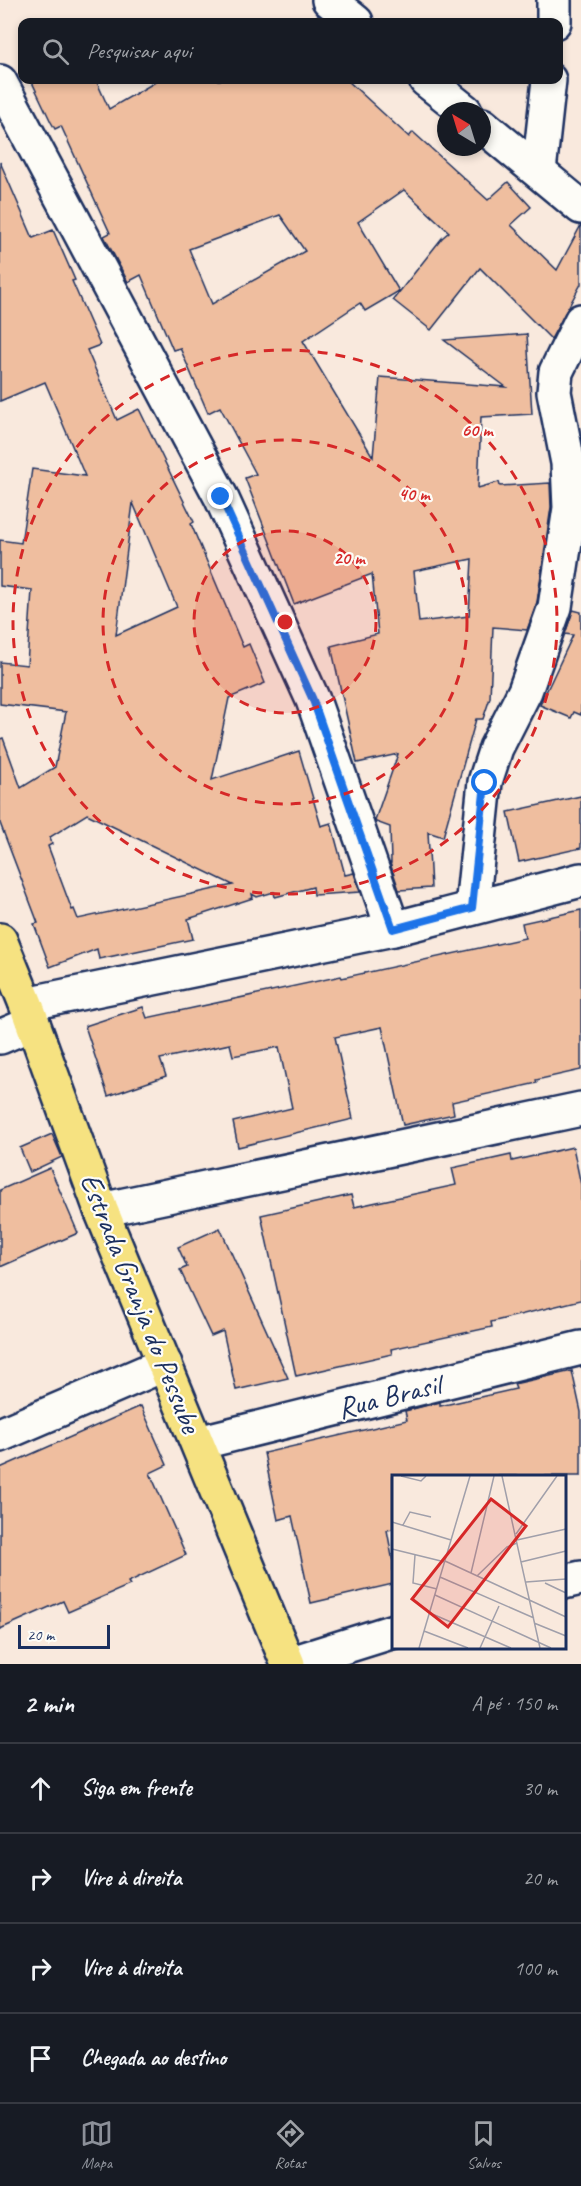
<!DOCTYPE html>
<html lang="pt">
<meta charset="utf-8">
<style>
:root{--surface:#171b24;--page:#242831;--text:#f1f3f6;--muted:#9ea1a6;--line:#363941;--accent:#8c9099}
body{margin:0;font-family:Caveat,sans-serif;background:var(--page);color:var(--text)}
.compass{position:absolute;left:437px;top:102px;width:54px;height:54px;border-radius:50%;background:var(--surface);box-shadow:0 3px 9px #0003;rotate:322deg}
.scale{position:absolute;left:18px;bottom:15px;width:92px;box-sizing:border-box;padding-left:6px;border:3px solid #1b2f5e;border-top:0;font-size:16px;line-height:21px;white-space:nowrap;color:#1b2f5e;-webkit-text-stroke:4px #fdfcf7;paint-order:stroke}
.stop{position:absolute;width:18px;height:18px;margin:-14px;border:4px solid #1a73e8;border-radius:50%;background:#fff}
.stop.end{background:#1a73e8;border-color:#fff;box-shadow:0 2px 6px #0008}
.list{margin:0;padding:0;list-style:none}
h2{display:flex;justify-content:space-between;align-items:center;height:78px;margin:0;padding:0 24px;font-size:26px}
h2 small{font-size:20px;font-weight:400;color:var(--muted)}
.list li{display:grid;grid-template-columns:39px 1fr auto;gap:18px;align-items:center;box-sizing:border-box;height:90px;padding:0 24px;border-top:2px solid var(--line)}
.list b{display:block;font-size:22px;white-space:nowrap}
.list em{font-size:20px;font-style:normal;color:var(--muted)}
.icon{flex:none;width:33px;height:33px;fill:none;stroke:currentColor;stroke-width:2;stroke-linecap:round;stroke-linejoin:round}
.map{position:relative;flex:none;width:581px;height:1664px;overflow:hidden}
.search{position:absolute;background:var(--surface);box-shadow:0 3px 9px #0003;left:18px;right:18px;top:18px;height:66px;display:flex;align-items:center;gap:15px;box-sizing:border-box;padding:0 21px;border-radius:12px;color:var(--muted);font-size:22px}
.sheet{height:438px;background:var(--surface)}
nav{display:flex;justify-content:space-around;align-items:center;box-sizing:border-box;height:84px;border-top:2px solid var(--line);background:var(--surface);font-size:16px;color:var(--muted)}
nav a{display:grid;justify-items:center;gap:3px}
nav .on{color:var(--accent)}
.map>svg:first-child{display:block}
.building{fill:#efbe9f;stroke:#1b2f5e;stroke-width:1.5;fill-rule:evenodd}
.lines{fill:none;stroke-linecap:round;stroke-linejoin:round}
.minor-casing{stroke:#1b2f5e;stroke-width:38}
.major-casing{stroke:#1b2f5e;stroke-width:38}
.minor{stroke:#fdfcf7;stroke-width:33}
.major{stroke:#f6e281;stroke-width:33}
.route{stroke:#1a73e8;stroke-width:8}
.ring{fill:none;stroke:#d62828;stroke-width:3;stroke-dasharray:10 8}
.labels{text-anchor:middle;stroke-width:4.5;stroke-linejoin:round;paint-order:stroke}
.street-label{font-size:30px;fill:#1b2f5e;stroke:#fdfcf7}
.inset-road{fill:none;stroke:#a09faa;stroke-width:1.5}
.view{fill:#d62828;fill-opacity:0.15;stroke:#d62828;stroke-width:3}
.inset-edge{fill:none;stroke:#1b2f5e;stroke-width:3}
.centre{fill:#d62828;stroke:#fdfcf7;stroke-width:3}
.ring-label{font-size:18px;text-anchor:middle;font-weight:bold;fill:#d62828;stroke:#fdfcf7;stroke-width:4.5;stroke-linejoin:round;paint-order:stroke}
</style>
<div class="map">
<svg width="581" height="1664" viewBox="0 0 581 1664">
<rect width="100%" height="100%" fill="#f9e9dd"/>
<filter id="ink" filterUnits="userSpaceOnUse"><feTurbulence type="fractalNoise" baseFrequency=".0167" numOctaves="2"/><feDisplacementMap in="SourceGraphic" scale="12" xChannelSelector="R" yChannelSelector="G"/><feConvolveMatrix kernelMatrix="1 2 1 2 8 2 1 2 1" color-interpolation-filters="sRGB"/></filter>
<g filter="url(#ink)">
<g class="building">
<path d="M31 80H96L109 109 159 80H347L409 137 413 132 488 200 508 182 531 207 511 225 557 270 581 225V284L551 339 480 268 431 330 393 300 442 238 449 232 404 190 358 222 399 291 365 311 360 303 303 341 373 457 380 377 506 387 444 340 527 334 532 414 481 417 478 488 499 482 500 486 550 483 551 507 537 602 527 630 493 627 490 698 483 719H476L443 837 428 832 431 888 399 890 390 863H391L390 827 376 822 375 820 398 754 357 763 331 646 378 634 372 574 294 604 245 478 256 474 220 407 208 413 180 348 173 350 141 275 128 282 104 236 110 233 61 126 55 129 51 122ZM280 215 305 251 212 304 189 249ZM472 559 469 616 419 622 414 571Z"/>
<path d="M0 162 33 238 53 230 75 280 72 281 100 345 87 350 117 420 139 409 194 522 191 524 243 647 249 644 265 683 229 698 212 780 299 751 321 826 331 823 345 875 354 873 360 892 314 895 313 887 275 897 274 892 257 897 252 894 253 898 188 919 193 939 99 959 97 949 50 967 34 924 38 923 0 823V739L3 738 21 788 55 767 66 712 0 704V662L27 665 32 590 0 586V540L21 543 32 469 85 476 45 382 0 401ZM133 503 177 607 116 635ZM87 814 233 885 78 919 74 909 72 910 48 846 52 844 50 837Z"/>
<polygon points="573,610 581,612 581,715 574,712 571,718 540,705 573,635 565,634"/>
<polygon points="581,796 581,848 519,862 508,812"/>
<polygon points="581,910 581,1070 536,1080 537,1083 452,1102 454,1114 403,1125 382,1027 335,1037 353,1119 238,1147 233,1122 292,1108 279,1047 233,1056 230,1044 160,1059 166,1076 108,1096 85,1026 143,1007 147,1018 341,976 342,978 525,938 522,923"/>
<polygon points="52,1134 62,1157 30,1172 20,1148"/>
<polygon points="573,1147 581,1185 581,1300 491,1322 492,1327 391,1349 392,1354 296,1376 261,1215 351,1195 354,1207 456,1185 452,1168 511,1155 512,1161"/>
<polygon points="50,1168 78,1233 0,1267 0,1190"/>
<polygon points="220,1228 288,1378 236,1390 223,1331 211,1336 180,1270 187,1267 178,1247"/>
<polygon points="572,1371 581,1412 581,1476 393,1476 393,1529 387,1530 393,1562 393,1584 311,1603 292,1516 278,1520 264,1453 407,1420 405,1411 440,1402 440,1406 516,1389 514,1384"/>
<polygon points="141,1406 167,1465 150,1473 186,1555 128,1582 130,1585 68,1612 63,1601 0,1629 0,1468"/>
</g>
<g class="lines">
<defs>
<g id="minor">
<polyline points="329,0 356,22"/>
<polyline points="554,0 554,22"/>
<polyline points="426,80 465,111"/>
<polyline points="0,82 221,497 313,700 393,929"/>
<polyline points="482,125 581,207"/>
<polyline points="539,171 549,80"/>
<polyline points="472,908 485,782 496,748 525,691 555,607 570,508 568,463 554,392 556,372 581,321"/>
<polyline points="26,1004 393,929 581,880"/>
<polyline points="0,1037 33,1023"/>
<polyline points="101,1210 581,1109"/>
<polyline points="0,1435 165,1364"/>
<polyline points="198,1443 581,1348"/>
<polyline points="564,1582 581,1578"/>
<polyline points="289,1664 394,1631"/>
</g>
<polyline id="major" points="0,940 26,1004 101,1210 288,1664"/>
</defs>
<use href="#minor" class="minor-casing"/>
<use href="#major" class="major-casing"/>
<use href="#minor" class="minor"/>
<use href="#major" class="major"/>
</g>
</g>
<g class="lines" filter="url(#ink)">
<polyline class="route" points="221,497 313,700 393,929 472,908 485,783"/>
</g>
<circle cx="285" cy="622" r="91" fill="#d62828" fill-opacity=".12"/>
<g class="ring">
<circle cx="285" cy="622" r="91"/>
<circle cx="285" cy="622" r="182"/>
<circle cx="285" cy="622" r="272"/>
</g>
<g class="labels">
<g class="street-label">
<text transform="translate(141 1303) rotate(68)" y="10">Estrada Granja do Pessube</text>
<text transform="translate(389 1396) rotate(-14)" y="10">Rua Brasil</text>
</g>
</g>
<g transform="translate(392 1475)">
<rect width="174" height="174" fill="#f9e9dd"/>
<path class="inset-road" d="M9 1 29 6 34 1M110 1 148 173M0 47 59 65M11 50 18 37 39 42M124 59 165 1M125 65 174 54M0 74 53 87M23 80 21 108 45 114M53 86 174 142M129 87 174 76M79 98 102 1M85 101 115 72 125 68M48 102 142 143M134 107 174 104M153 108 174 118M43 120 159 173M38 138 119 173M142 148 174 161M32 156 76 173M27 173 78 1M88 173 107 131"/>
<path class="view" d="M99 24 134 51 56 152 20 124Z"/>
<rect width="174" height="174" class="inset-edge"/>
</g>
<circle cx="285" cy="622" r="9" class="centre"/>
<g class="ring-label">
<text x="477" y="436">60 m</text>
<text x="414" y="500">40 m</text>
<text x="349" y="564">20 m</text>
</g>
</svg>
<svg class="compass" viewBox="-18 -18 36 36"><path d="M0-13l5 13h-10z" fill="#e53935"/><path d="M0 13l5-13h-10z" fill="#9ea1a6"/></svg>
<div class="scale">20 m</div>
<div class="stop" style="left:485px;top:783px"></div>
<div class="stop end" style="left:221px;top:497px"></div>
<div class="search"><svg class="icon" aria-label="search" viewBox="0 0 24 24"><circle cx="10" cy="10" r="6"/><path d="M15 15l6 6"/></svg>Pesquisar aqui</div>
</div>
<section class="sheet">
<h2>2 min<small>A pé · 150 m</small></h2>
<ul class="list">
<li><svg class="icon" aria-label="ahead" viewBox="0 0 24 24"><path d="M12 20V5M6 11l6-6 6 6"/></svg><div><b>Siga em frente</b></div><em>30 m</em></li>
<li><svg class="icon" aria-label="right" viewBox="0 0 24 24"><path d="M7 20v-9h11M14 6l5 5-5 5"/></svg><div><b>Vire à direita</b></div><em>20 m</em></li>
<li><svg class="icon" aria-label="right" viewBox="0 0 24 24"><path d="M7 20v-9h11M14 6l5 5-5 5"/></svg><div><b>Vire à direita</b></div><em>100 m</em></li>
<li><svg class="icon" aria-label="arrive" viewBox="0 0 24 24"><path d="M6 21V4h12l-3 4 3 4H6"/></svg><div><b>Chegada ao destino</b></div></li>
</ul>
</section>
<nav>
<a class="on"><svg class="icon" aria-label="map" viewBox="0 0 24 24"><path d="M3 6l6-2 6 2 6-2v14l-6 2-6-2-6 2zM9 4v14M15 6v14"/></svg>Mapa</a>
<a><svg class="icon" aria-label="directions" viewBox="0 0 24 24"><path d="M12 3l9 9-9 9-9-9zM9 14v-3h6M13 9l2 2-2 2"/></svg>Rotas</a>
<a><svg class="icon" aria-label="saved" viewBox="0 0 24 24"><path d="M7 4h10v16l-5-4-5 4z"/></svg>Salvos</a>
</nav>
